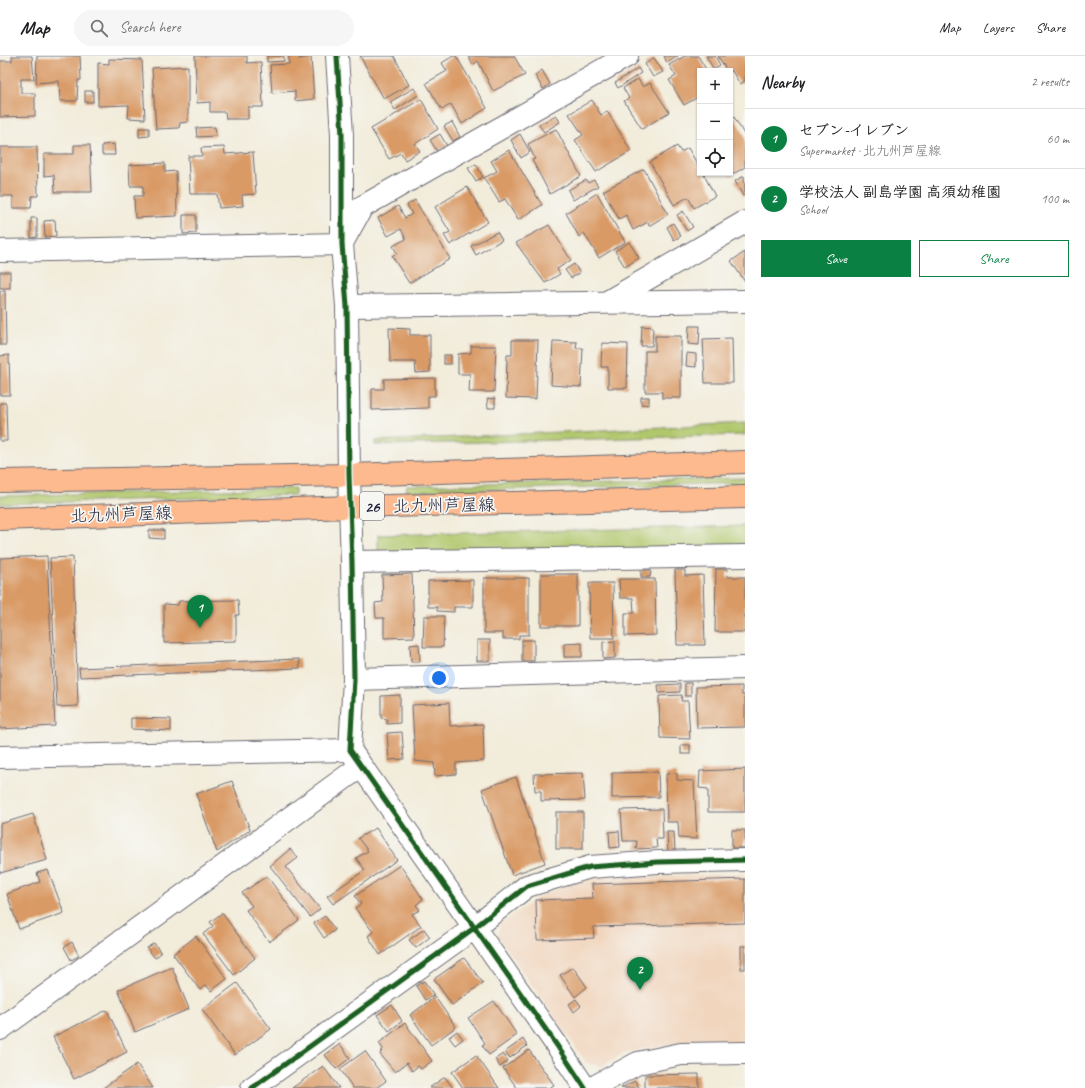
<!DOCTYPE html>
<meta charset="utf-8">
<style>
:root{--surface:#fff;--page:#f6f6f6;--text:#202124;--muted:#757577;--line:#e0e0e0;--accent:#0b8043}
body{margin:0;font-family:Caveat,"Klee One",sans-serif;background:var(--page);color:var(--text)}
.controls{position:absolute;right:12px;top:12px;display:grid;overflow:hidden;border-radius:0px;box-shadow:0 1px 3px #0004}
.controls button{width:36px;height:36px;display:grid;place-items:center;padding:0;border:0;border-bottom:1px solid var(--line);background:var(--surface);color:var(--text);font:20px sans-serif}
.you{position:absolute;left:439px;top:622px;width:14px;height:14px;margin:-10px;border:3px solid #fff;border-radius:50%;background:#1a73e8;box-shadow:0 0 0 6px #1a73e833}
.badge{display:grid;place-items:center;width:26px;height:26px;border-radius:50%;background:var(--accent);color:#fff;font-size:13px;font-weight:700}
.pin{position:absolute;translate:-50% -33px;filter:drop-shadow(0 1px 2px #0008)}
.pin::after{content:'';position:absolute;top:21px;width:14px;height:12px;background:inherit;clip-path:polygon(0 0,100% 0,50% 100%)}
.list{margin:0;padding:0;list-style:none}
h2{display:flex;justify-content:space-between;align-items:center;height:52px;margin:0;padding:0 16px;font-size:17px}
h2 small{font-size:13px;font-weight:400;color:var(--muted)}
.list li{display:grid;grid-template-columns:26px 1fr auto;gap:12px;align-items:center;box-sizing:border-box;height:60px;padding:0 16px;border-top:1px solid var(--line)}
.list b{display:block;font-size:15px;white-space:nowrap}
.list p{margin:0;font-size:13px;white-space:nowrap;color:var(--muted)}
.list em{font-size:13px;font-style:normal;color:var(--muted)}
.actions{display:flex;gap:8px;padding:12px 16px}
.actions a{flex:1;padding:9px 0;border:1px solid var(--accent);border-radius:0px;text-align:center;font-size:14px;color:var(--accent)}
.actions .main{background:var(--accent);color:#fff}
.icon{flex:none;width:22px;height:22px;fill:none;stroke:currentColor;stroke-width:2;stroke-linecap:round;stroke-linejoin:round}
.map{position:relative;flex:none;width:745px;height:1032px;overflow:hidden}
header{display:flex;align-items:center;gap:24px;box-sizing:border-box;height:56px;padding:0 20px;background:var(--surface);border-bottom:1px solid var(--line)}
header strong{font-size:19px}
nav{display:flex;gap:22px;margin-inline-start:auto;font-size:14px}
.search{width:280px;height:36px;background:var(--page);display:flex;align-items:center;gap:10px;box-sizing:border-box;padding:0 14px;border-radius:22px;color:var(--muted);font-size:15px}
main{display:flex}
aside{flex:1;background:var(--surface)}
.map>svg:first-child{display:block}
.built{fill:#f1d5bd}
.green{fill:#b1c76c;stroke:#6a7454}
.building{fill:#d99a65}
.lines{fill:none;stroke-linecap:round;stroke-linejoin:round}
.minor-casing{stroke:#6b6973;stroke-width:24}
.primary-casing{stroke:#6b6973;stroke-width:24}
.minor{stroke:#fff;stroke-width:22}
.primary{stroke:#fcba8e;stroke-width:22}
.cycleway-casing{stroke:#f6f6f2;stroke-width:8}
.cycleway{stroke:#1b5e20;stroke-width:5}
.labels{text-anchor:middle;stroke-width:3.5;stroke-linejoin:round;paint-order:stroke}
.shield{fill:#f6f6f2;stroke:#626272;stroke-width:1}
.shield-label{font-size:16px;font-weight:bold;fill:#22223b}
.street-label{font-size:17px;fill:#22223b;stroke:#f6f6f2}
</style>
<header>
<strong>Map</strong>
<div class="search"><svg class="icon" aria-label="search" viewBox="0 0 24 24"><circle cx="10" cy="10" r="6"/><path d="M15 15l6 6"/></svg>Search here</div>
<nav><a>Map</a><a>Layers</a><a>Share</a></nav>
</header>
<main>
<div class="map">
<svg width="745" height="1032" viewBox="0 0 745 1032">
<rect width="100%" height="100%" fill="#f6f6f2"/>
<filter id="ink" filterUnits="userSpaceOnUse"><feTurbulence type="fractalNoise" baseFrequency=".025" numOctaves="2"/><feDisplacementMap in="SourceGraphic" scale="8" xChannelSelector="R" yChannelSelector="G"/><feConvolveMatrix kernelMatrix="1 2 1 2 8 2 1 2 1" color-interpolation-filters="sRGB"/></filter>
<filter id="wash" filterUnits="userSpaceOnUse"><feTurbulence type="fractalNoise" baseFrequency=".012" numOctaves="4" result="noise"/><feDisplacementMap in="SourceGraphic" scale="16" xChannelSelector="R" yChannelSelector="G"/><feGaussianBlur stdDeviation="0.9" result="paint"/><feColorMatrix in="noise" values="0 0 0 0 0 0 0 0 0 0 0 0 0 0 0 0 0 1.4 0 .05"/><feComposite in="paint" operator="in"/></filter>
<g filter="url(#wash)">
<rect width="100%" height="100%" fill="#f2ecda"/>
<polygon class="built" points="745,818 745,987 663,989 625,996 601,1011 587,1007 498,881 500,867 546,837 592,822"/>
<g class="green">
<polygon points="745,367 745,379 375,389 375,385"/>
<polygon points="745,422 745,427 406,436 407,430"/>
<polygon points="295,432 295,439 0,448 0,440"/>
<polygon points="745,470 745,494 378,496 378,479"/>
</g>
<g id="blocks">
<g class="building">
<polygon points="12,0 32,0 34,23 21,23 21,37 35,37 35,60 0,61 0,5 12,5"/>
<polygon points="37,0 80,0 81,24 78,24 77,45 60,45 59,25 36,27"/>
<polygon points="195,0 247,0 247,7 261,6 263,51 248,51 248,63 226,63 225,56 210,56 210,46 197,47"/>
<polygon points="267,0 284,0 284,5 267,6"/>
<polygon points="289,0 299,0 299,3 311,1 314,43 295,45 295,35 272,37 270,9 289,8"/>
<polygon points="360,0 394,0 409,29 384,43"/>
<polygon points="453,0 456,0 487,52 462,68 451,48 442,54 426,27 447,15 442,7"/>
<polygon points="468,0 514,0 525,19 493,35 478,5 473,9"/>
<polygon points="664,0 678,0 667,7"/>
<polygon points="685,0 698,0 707,15 700,15 700,40 684,49 669,24 676,20 669,9"/>
<polygon points="706,0 715,0 720,9 714,14"/>
<polygon points="718,0 745,0 745,25 740,28 732,15 727,15"/>
<polygon points="654,2 663,16 653,21 645,8"/>
<polygon points="109,3 142,4 145,63 128,62 129,49 98,50 98,7 109,8"/>
<polygon points="188,10 188,66 180,67 179,72 156,73 152,12"/>
<polygon points="638,12 641,17 618,32 615,27"/>
<polygon points="542,14 550,28 543,33 535,19"/>
<polygon points="638,23 643,31 650,27 669,56 642,73 624,45 629,42 623,32"/>
<polygon points="414,32 418,39 395,54 390,46"/>
<rect x="85" y="35" width="8" height="11"/>
<polygon points="421,43 438,73 415,88 420,95 405,104 401,97 389,103 371,73"/>
<polygon points="592,44 601,59 607,55 631,95 596,116 575,84 583,79 569,58"/>
<polygon points="556,59 560,66 544,76 539,69"/>
<polygon points="734,61 745,80 745,111 730,120 728,117 730,117 730,63"/>
<polygon points="452,66 460,81 453,85 444,70"/>
<polygon points="215,71 216,80 197,81 196,72"/>
<polygon points="139,72 149,72 149,80 139,81"/>
<polygon points="556,73 581,120 550,138 532,104 535,103 528,88"/>
<polygon points="440,78 447,90 437,95 430,84"/>
<polygon points="520,78 530,96 521,102 511,84"/>
<polygon points="114,88 115,99 102,99 102,89"/>
<polygon points="74,89 90,89 92,136 55,136 54,119 44,120 44,98 74,98"/>
<polygon points="677,90 681,96 688,92 700,113 700,117 703,117 715,140 694,152 688,141 674,149 650,106"/>
<polygon points="0,91 37,91 38,140 32,140 31,152 13,152 13,140 0,140"/>
<polygon points="224,91 225,98 253,96 256,138 242,139 243,150 219,152 217,138 190,138 188,100 202,100 201,92"/>
<polygon points="509,94 542,149 518,164 505,143 499,146 484,122 497,115 491,105"/>
<polygon points="165,107 165,116 176,115 177,160 135,162 134,140 143,140 143,130 130,130 129,109"/>
<polygon points="476,108 483,121 476,125 468,112"/>
<polygon points="644,113 668,158 649,170 648,166 633,174 626,159 619,163 603,135"/>
<polygon points="744,120 745,139 743,140 735,125"/>
<polygon points="586,124 588,127 594,124 598,130 573,144 568,134"/>
<polygon points="467,131 488,166 450,189 444,179 450,176 435,151"/>
<polygon points="597,137 625,186 599,202 584,177 579,181 566,157"/>
<polygon points="415,144 450,203 409,227 392,200 397,197 393,190 406,183 401,173 388,180 378,162 398,150 405,162 412,158 407,149"/>
<polygon points="683,155 693,171 687,175 677,159"/>
<polygon points="183,159 196,159 196,177 183,178"/>
<polygon points="31,162 37,162 37,181 31,182"/>
<polygon points="55,164 56,180 45,181 44,165"/>
<polygon points="673,167 681,180 674,184 667,171"/>
<polygon points="549,169 571,204 557,213 560,218 545,227 516,187"/>
<polygon points="497,176 502,184 476,199 471,190"/>
<polygon points="629,186 639,202 625,211 615,195"/>
<polygon points="745,196 745,226 731,205"/>
<polygon points="574,208 580,217 571,222 565,214"/>
<rect x="0" y="216" width="10" height="16"/>
<polygon points="0,235 5,235 6,289 0,289"/>
<polygon points="642,270 653,271 652,290 641,290"/>
<polygon points="689,270 700,270 699,289 688,288"/>
<polygon points="389,272 410,273 410,279 430,279 430,316 416,317 415,306 390,306"/>
<polygon points="655,280 681,280 681,342 662,342 662,336 645,336 645,295 655,295"/>
<polygon points="732,282 733,327 705,327 703,283"/>
<polygon points="512,284 538,284 536,343 506,342 507,299 512,299"/>
<polygon points="553,285 577,286 576,292 583,292 581,331 551,329"/>
<polygon points="602,287 628,288 627,332 608,332 608,311 601,311"/>
<polygon points="471,290 496,290 494,336 469,336 470,318 458,318 458,298 471,297"/>
<polygon points="687,297 696,298 696,311 686,310"/>
<polygon points="9,299 10,339 0,339 0,300"/>
<rect x="444" y="299" width="7" height="9"/>
<polygon points="435,322 435,340 428,340 428,352 372,354 372,333 384,333 384,323"/>
<polygon points="641,341 649,341 649,349 641,348"/>
<polygon points="495,342 495,352 488,352 487,343"/>
<polygon points="0,347 6,347 7,385 0,385"/>
<polygon points="149,474 164,474 164,483 149,482"/>
<polygon points="47,500 55,670 0,673 0,502"/>
<polygon points="73,501 78,650 57,651 50,502"/>
<polygon points="716,513 728,513 727,521 745,521 745,576 715,576"/>
<polygon points="641,514 651,514 650,521 641,521"/>
<polygon points="675,514 685,514 685,520 703,519 705,589 677,589"/>
<polygon points="412,518 414,581 384,582 384,562 376,562 375,547 383,546 382,519"/>
<rect x="541" y="518" width="37" height="52"/>
<polygon points="484,522 529,522 529,579 519,579 519,583 503,583 503,577 484,577"/>
<polygon points="619,523 655,523 656,579 625,580 625,557 634,557 633,542 620,542"/>
<polygon points="473,524 473,551 454,551 454,556 437,555 437,551 428,551 428,525"/>
<polygon points="589,527 613,527 614,582 590,582"/>
<polygon points="238,544 239,559 236,559 236,585 164,587 164,548 178,549 179,545"/>
<polygon points="424,560 444,560 443,591 423,591"/>
<rect x="477" y="584" width="13" height="21"/>
<rect x="522" y="584" width="12" height="21"/>
<polygon points="615,585 615,602 603,603 603,586"/>
<polygon points="582,587 582,601 564,601 564,588"/>
<polygon points="419,588 420,606 411,606 410,589"/>
<polygon points="299,603 300,612 80,621 79,612"/>
<rect x="685" y="627" width="6" height="13"/>
<polygon points="680,628 680,636 659,637 658,629"/>
<polygon points="742,630 742,639 745,639 745,671 697,672 696,631"/>
<polygon points="400,639 400,667 387,668 387,663 381,662 381,640"/>
<polygon points="682,639 681,645 688,645 690,683 660,682 659,640"/>
<polygon points="449,647 450,670 483,668 484,705 456,707 456,718 435,720 434,707 415,705 412,649"/>
<polygon points="131,662 171,663 171,675 131,673"/>
<polygon points="402,676 404,703 389,704 387,677"/>
<rect x="681" y="689" width="9" height="9"/>
<polygon points="745,713 745,756 708,756 708,733 699,732 700,715"/>
<polygon points="658,716 659,741 612,742 612,717"/>
<polygon points="583,717 585,744 541,745 541,735 535,735 534,718"/>
<polygon points="677,717 677,724 694,725 697,783 679,782 678,766 667,766 666,718"/>
<polygon points="516,721 545,807 512,819 482,733"/>
<polygon points="232,725 250,774 217,796 196,738"/>
<polygon points="662,753 663,783 656,783 657,792 636,793 637,785 623,785 621,754"/>
<rect x="556" y="756" width="27" height="37"/>
<polygon points="33,758 47,804 0,817 0,768"/>
<polygon points="376,772 397,804 333,848 327,840 365,814 356,802 368,795 358,782"/>
<rect x="732" y="774" width="13" height="18"/>
<polygon points="619,775 620,791 610,792 609,776"/>
<polygon points="667,776 674,776 675,794 668,795"/>
<polygon points="290,793 298,802 286,811 320,853 310,861 270,810"/>
<polygon points="400,809 423,843 416,849 420,854 412,858 421,870 380,899 368,880 373,876 355,852 361,848 355,840"/>
<polygon points="48,814 64,857 19,873 7,838 40,826 37,817"/>
<polygon points="267,820 299,864 269,886 246,854 252,850 242,837"/>
<polygon points="745,823 745,867 593,871 594,882 537,884 536,844 593,842 592,828"/>
<polygon points="222,857 255,902 234,919 203,878 213,870 210,866"/>
<polygon points="325,860 335,874 324,882 314,867"/>
<polygon points="424,873 430,881 416,892 409,884"/>
<polygon points="196,880 227,923 211,935 206,929 200,934 173,898"/>
<polygon points="72,886 79,900 71,904 64,891"/>
<polygon points="154,887 161,897 155,902 147,892"/>
<rect x="741" y="890" width="4" height="23"/>
<polygon points="464,902 483,927 452,949 434,923"/>
<polygon points="172,911 189,953 135,976 118,934"/>
<polygon points="573,911 587,931 575,941 560,919"/>
<polygon points="424,925 434,939 425,944 416,930"/>
<polygon points="237,927 271,973 235,999 202,953"/>
<polygon points="435,941 456,971 431,989 410,959"/>
<polygon points="576,943 581,950 574,956 569,948"/>
<polygon points="494,945 517,979 489,999 482,989 485,987 468,962"/>
<polygon points="392,949 402,965 389,975 377,959"/>
<polygon points="107,954 127,996 74,1023 53,981"/>
<polygon points="405,967 432,1005 421,1013 418,1010 412,1015 407,1007 395,1016 380,998 383,993 379,987"/>
<polygon points="457,975 463,983 455,989 449,981"/>
<polygon points="523,983 527,990 510,1002 505,996"/>
<polygon points="340,988 350,1002 336,1013 325,999"/>
<polygon points="529,994 554,1029 549,1032 517,1032 503,1012"/>
<polygon points="365,995 386,1025 376,1032 353,1032 340,1013"/>
<polygon points="503,998 508,1005 500,1011 495,1003"/>
<polygon points="476,999 499,1032 463,1032 452,1016"/>
<polygon points="137,1008 153,1032 103,1032"/>
<polygon points="323,1010 339,1032 292,1032"/>
<polygon points="699,1018 699,1032 645,1032 645,1019"/>
<polygon points="445,1021 453,1032 429,1032"/>
<polygon points="635,1025 639,1032 621,1032"/>
</g>
</g>
</g>
<g filter="url(#ink)">
<use href="#blocks" fill-opacity="0" stroke="#6b6973" stroke-width="1"/>
<g class="lines">
<defs>
<g id="minor">
<polyline points="337,0 342,79 342,188 347,250 349,419 352,506 354,623 350,694 558,991 585,1032"/>
<polyline points="342,187 362,151 627,0"/>
<polyline points="0,195 342,188"/>
<polyline points="609,245 745,166"/>
<polyline points="347,250 745,245"/>
<polyline points="352,506 745,500"/>
<polyline points="354,623 745,612"/>
<polyline points="0,701 350,694"/>
<polyline points="0,973 361,710"/>
<polyline points="252,1032 474,872 527,830 590,811 658,806 745,804"/>
<polyline points="592,1032 638,1007 681,998 745,997"/>
</g>
<g id="primary">
<polyline points="0,425 349,419 745,406"/>
<polyline points="0,463 351,451 745,441"/>
</g>
</defs>
<use href="#minor" class="minor-casing"/>
<use href="#primary" class="primary-casing"/>
<use href="#minor" class="minor"/>
<use href="#primary" class="primary"/>
<defs>
<g id="cycleway">
<polyline points="337,0 342,79 342,188 347,250 349,419 352,506 354,623 350,694 558,991 585,1032"/>
<polyline points="252,1032 474,872 527,830 590,811 658,806 745,804"/>
</g>
</defs>
<use href="#cycleway" class="cycleway-casing"/>
<use href="#cycleway" class="cycleway"/>
</g>
</g>
<g class="labels">
<rect class="shield" x="360" y="436" width="24" height="28" rx="3"/>
<g class="shield-label">
<text x="372" y="456">26</text>
</g>
<g class="street-label">
<text transform="translate(444 449) rotate(-1)" y="6">北九州芦屋線</text>
<text transform="translate(121 458) rotate(-2)" y="6">北九州芦屋線</text>
</g>
</g>
</svg>
<div class="controls">
<button>+</button>
<button>−</button>
<button><svg class="icon" aria-label="locate" viewBox="0 0 24 24"><circle cx="12" cy="12" r="6"/><path d="M12 2v4M12 18v4M2 12h4M18 12h4"/></svg></button>
</div>
<div class="you"></div>
<div class="pin badge" style="left:200px;top:572px">1</div>
<div class="pin badge" style="left:640px;top:934px">2</div>
</div>
<aside>
<h2>Nearby<small>2 results</small></h2>
<ul class="list">
<li><span class="badge">1</span><div><b>セブン-イレブン</b><p>Supermarket · 北九州芦屋線</p></div><em>60 m</em></li>
<li><span class="badge">2</span><div><b>学校法人 副島学園 高須幼稚園</b><p>School</p></div><em>100 m</em></li>
</ul>
<div class="actions"><a class="main">Save</a><a>Share</a></div>
</aside>
</main>
